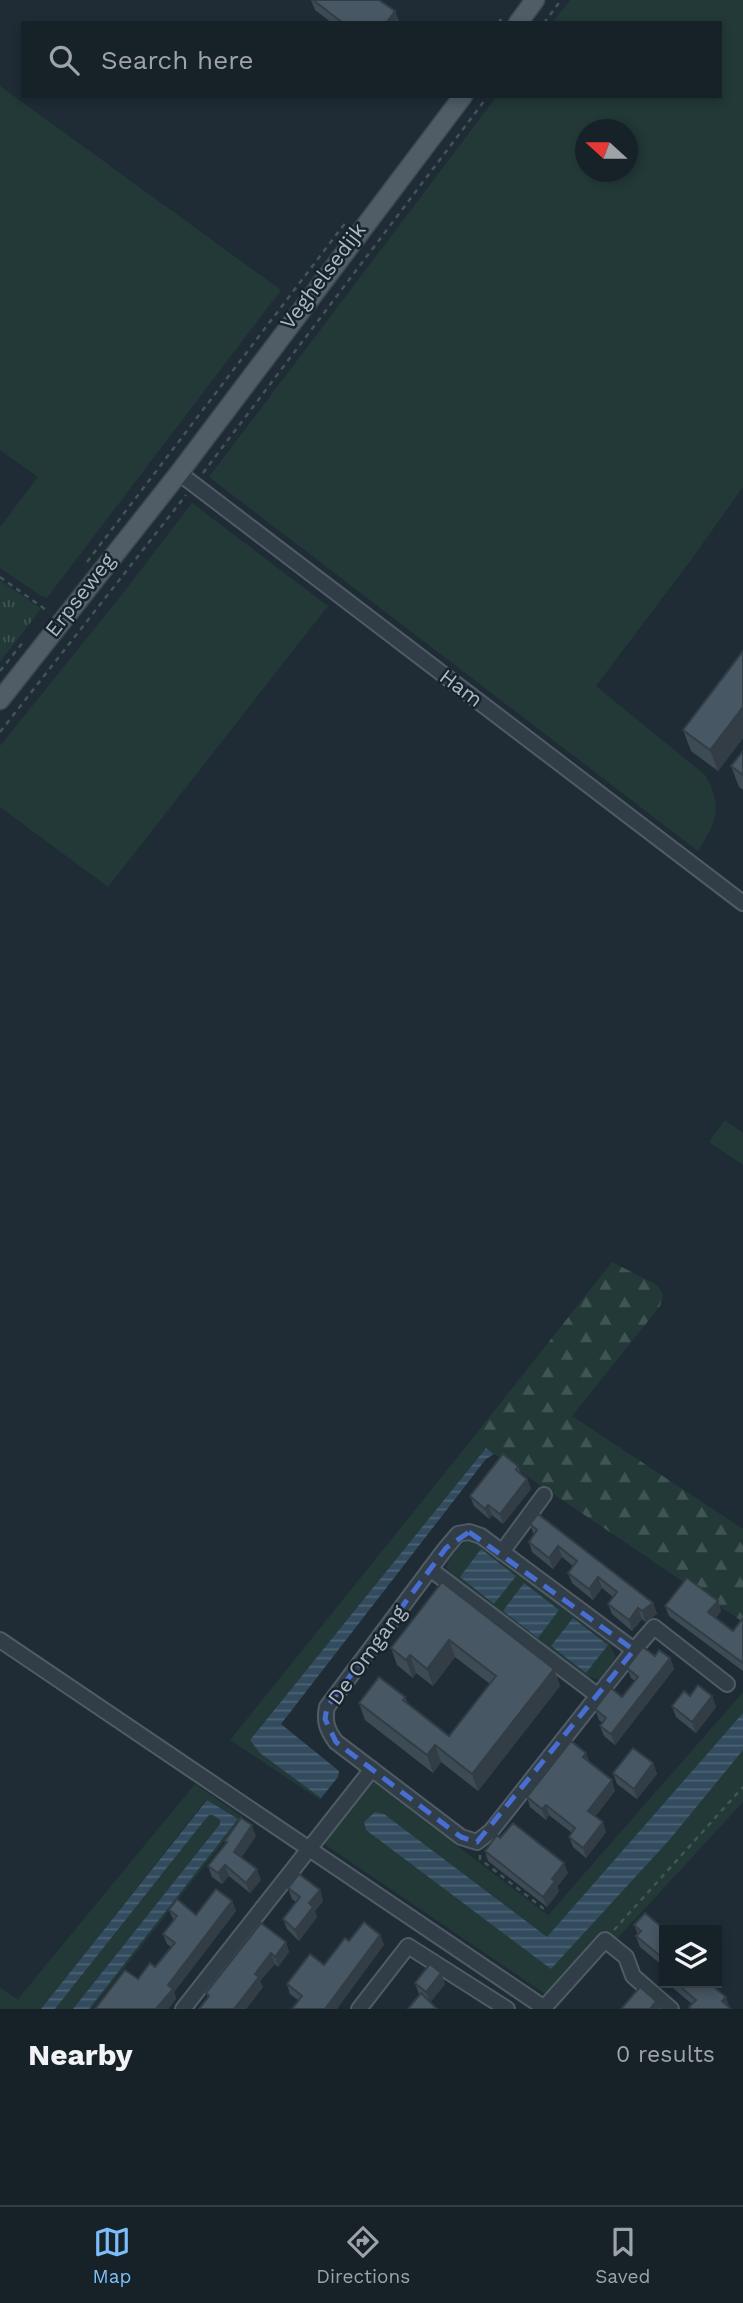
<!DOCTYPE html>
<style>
:root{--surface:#172128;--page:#242e34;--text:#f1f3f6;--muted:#9ea3a8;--line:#363e45;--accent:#7cbef9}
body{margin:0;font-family:"Work Sans",sans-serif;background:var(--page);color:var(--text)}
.controls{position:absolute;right:21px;bottom:21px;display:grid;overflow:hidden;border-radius:0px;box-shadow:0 4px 10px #0003}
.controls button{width:63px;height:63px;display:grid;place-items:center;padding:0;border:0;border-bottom:2px solid var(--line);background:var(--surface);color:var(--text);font:35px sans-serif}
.compass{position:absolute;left:575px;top:119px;width:63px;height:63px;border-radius:50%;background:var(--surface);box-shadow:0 4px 10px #0003;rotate:291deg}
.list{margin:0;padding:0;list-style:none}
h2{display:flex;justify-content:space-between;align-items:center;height:91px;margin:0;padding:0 28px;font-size:30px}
h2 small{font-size:23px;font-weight:400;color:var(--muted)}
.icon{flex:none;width:38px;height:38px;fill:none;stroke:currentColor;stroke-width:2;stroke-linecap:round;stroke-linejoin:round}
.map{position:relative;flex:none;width:743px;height:2009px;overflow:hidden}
.search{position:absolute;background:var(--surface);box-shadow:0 4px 10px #0003;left:21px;right:21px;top:21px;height:77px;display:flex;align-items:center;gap:18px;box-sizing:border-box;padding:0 24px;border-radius:0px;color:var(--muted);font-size:26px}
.sheet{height:196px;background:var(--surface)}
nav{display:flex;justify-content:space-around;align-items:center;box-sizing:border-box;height:98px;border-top:2px solid var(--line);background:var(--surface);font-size:19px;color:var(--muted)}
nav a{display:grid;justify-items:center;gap:4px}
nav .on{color:var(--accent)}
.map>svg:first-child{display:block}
.grass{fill:#223938;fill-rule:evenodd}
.forest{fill:url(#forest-firs)}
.park{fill:url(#park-tufts)}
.water{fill:url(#water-rules)}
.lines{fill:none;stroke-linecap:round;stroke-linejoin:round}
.minor-casing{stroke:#505c65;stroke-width:18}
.major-casing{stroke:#3c4750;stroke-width:21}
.path{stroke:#405656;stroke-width:2.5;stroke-dasharray:5 5;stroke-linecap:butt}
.minor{stroke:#323e47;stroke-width:14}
.major{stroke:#505d67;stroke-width:18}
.wall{fill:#3d4b55}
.shaded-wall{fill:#323d45}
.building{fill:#475763;stroke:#323d45;stroke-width:2}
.marked{fill:none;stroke:#486ed2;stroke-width:5;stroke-dasharray:14 9;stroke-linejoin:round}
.labels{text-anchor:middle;stroke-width:5;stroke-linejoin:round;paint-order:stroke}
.street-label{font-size:21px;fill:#acb9c4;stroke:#18232b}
</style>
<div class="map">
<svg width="743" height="2009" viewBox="0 0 743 2009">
<defs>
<pattern id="forest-firs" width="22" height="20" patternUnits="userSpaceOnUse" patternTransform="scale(1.75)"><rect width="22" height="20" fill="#223938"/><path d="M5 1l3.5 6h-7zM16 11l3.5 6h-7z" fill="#3f5453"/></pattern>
<pattern id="park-tufts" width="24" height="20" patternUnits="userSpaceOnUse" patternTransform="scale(1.75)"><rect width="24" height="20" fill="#223938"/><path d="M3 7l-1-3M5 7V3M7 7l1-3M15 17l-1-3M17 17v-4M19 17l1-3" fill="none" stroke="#3f5453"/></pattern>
<pattern id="water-rules" width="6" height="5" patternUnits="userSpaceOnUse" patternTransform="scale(1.75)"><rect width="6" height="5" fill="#324b5e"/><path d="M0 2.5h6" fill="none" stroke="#4d6373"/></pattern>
</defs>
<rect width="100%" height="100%" fill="#1f2c36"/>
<g class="grass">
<path d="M570 0H743V487L691 560 596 686 705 775C724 807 716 822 698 851L209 477 497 96H720V23H552ZM586 130H628V172H586Z"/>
<polygon points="0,86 281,290 47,598 41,596 0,568 0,527 38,477 0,450"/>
<polygon points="192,503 328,606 108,887 0,807 0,746 123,593"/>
<polygon points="725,1120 743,1133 743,1165 709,1142"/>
<polygon points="472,1439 486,1448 250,1740 321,1798 320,1800 230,1740"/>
<path d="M470 1539 609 1643 616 1657 599 1680 586 1676 457 1579 446 1568C450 1555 458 1546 470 1539Z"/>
<polygon points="743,1692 743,1802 617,1939 604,1930 548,1996 324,1844 372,1781 548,1915"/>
<polygon points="195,1784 243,1817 92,2009 89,2009 237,1819 206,1800 41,2009 0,2009 0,1988 18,1999"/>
<polygon points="209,1815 213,1815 220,1820 220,1824 73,2009 55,2009"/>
</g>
<polygon class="forest" points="612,1262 657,1285 663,1294 660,1306 572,1416 743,1529 743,1622 472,1439"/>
<polygon class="park" points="0,580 41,609 0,662"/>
<g class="water">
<polygon points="486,1448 494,1454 486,1459 281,1724 339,1771 338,1777 321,1798 260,1753 250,1740"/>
<polygon points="481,1549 516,1576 494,1604 460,1577"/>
<polygon points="524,1583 559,1610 538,1638 503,1611"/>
<polygon points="573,1618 608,1645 586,1673 551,1646"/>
<polygon points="743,1713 743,1750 671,1838 551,1969 366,1830 364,1822 375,1812 384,1814 547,1937"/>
<polygon points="207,1800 238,1819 89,2009 73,2009 220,1824 220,1820 213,1815 209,1815 204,1821 55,2009 41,2009"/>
</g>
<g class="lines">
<defs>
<g id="minor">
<polyline points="179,473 743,903"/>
<path d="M469 1532 481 1536 634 1650 491 1831 477 1842 461 1837 336 1742C327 1730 324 1721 327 1707L446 1548 458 1534Z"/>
<polyline points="502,1552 544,1495"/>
<polyline points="430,1569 597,1695"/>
<polyline points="0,1640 546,2009"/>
<polyline points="634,1650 654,1627 727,1684"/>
<polyline points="183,2009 372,1769"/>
<polyline points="359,2009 408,1946 507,2009"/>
<polyline points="543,2009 605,1940 626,1957 633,1976 671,2009"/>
</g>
<g id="major">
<polyline points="518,23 535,0"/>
<polyline points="0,700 179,473 463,96"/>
</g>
</defs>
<use href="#minor" class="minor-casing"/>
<use href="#major" class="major-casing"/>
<g class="path">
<polyline points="498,23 503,17"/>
<polyline points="544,23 561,0"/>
<polyline points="203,473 488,96"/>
<polyline points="87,562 346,222"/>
<polyline points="0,577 49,612"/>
<polyline points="0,671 24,641"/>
<polyline points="0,732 186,495"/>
<polyline points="480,1855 480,1859 544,1909"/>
<polyline points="614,1930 743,1787"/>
</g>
<use href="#minor" class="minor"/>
<use href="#major" class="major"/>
</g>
<g class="wall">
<polygon points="311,0 379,0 395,11 399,22 332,23 315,10"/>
<polygon points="743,651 743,738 718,771 691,751 683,730"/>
<polygon points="743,751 743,790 739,787 731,766"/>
<polygon points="518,1466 521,1474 527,1479 531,1489 503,1524 492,1515 489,1519 474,1506 470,1496"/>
<polygon points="530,1524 653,1603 657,1614 645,1622 642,1619 632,1631 612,1614 608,1604 613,1597 602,1588 593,1600 572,1583 568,1573 573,1566 562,1557 553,1569 532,1552 529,1542 534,1535"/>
<polygon points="442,1582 554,1669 560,1686 478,1791 441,1762 433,1773 365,1720 359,1703 405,1697 408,1704 449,1736 490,1684 455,1657 433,1686 416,1673 413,1678 397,1665 391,1648"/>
<polygon points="718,1601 721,1611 716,1618 733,1631 743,1618 743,1671 669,1616 665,1606"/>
<polygon points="655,1656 670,1658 674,1669 615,1745 604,1736 600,1726 603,1723 599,1720 595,1709 622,1697 635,1681 631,1678 627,1668"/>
<polygon points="712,1696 716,1707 696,1733 676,1717 672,1706"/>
<polygon points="590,1762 615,1791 595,1816 606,1832 586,1858 573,1847 569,1837 572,1833 549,1815 546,1820 530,1807 527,1797"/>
<polygon points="653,1763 657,1774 637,1799 617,1784 613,1773"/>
<polygon points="256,1836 241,1858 261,1880 250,1893 229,1876 222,1884 212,1877 208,1866 226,1843 225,1841"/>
<polygon points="500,1838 568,1873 557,1887 559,1891 547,1907 488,1861 485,1851"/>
<polygon points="288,1888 320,1890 323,1901 315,1911 317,1917 299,1941 287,1929 283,1919 296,1902 292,1899"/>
<polygon points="232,1901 236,1911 174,1992 176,1999 168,2009 95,2009 155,1967 171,1947 167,1944 163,1934 174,1921 169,1910 196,1915"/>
<polygon points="634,1925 664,1930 664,1980 660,1969 663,1966 640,1947 636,1936 638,1934"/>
<polygon points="380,1935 384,1945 298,2000 290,1994 287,1984 324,1965 349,1941"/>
<polygon points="286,1942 289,1952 278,1967 275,1964 260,1981 263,1987 246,2009 199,2009 208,1998 206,1993"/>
<polygon points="441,1973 445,1984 430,2002 419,1994 415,1983"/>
<polygon points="667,1983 709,1983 731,2009 690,2009 689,2007 692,2004"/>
</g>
<g class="shaded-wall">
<polygon points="395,11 398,23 386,23"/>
<polygon points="743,707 743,738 718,771 710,750"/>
<polygon points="527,1479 531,1489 503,1524 500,1514"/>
<polygon points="488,1505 492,1515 489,1519 485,1509"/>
<polygon points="558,1546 562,1557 553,1569 549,1558"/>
<polygon points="598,1577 602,1588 593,1600 589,1589"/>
<polygon points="718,1601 721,1611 712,1622 708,1612"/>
<polygon points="653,1603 657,1614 645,1622 642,1611"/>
<polygon points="638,1608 642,1619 632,1631 629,1620"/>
<polygon points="449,1640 455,1657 433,1686 427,1669"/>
<polygon points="410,1655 416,1673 413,1678 406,1660"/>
<polygon points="670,1658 674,1669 615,1745 611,1734"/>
<polygon points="554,1669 560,1686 478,1791 472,1774"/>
<polygon points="712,1696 716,1707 696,1733 692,1722"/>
<polygon points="435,1745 441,1762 433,1773 427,1755"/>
<polygon points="586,1753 590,1763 583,1757"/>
<polygon points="653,1763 657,1774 637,1799 634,1789"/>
<polygon points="612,1780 615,1791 592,1821 588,1811"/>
<polygon points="546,1805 549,1815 546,1820 542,1809"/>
<polygon points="603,1822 606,1832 586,1858 583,1848"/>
<polygon points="252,1825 256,1836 238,1863 234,1852"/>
<polygon points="564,1863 568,1873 557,1887 559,1891 547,1907 543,1897 552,1879"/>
<polygon points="225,1865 229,1876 222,1884 218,1873"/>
<polygon points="257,1869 261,1880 250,1893 246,1883"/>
<polygon points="320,1890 323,1901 315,1911 317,1917 299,1941 295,1930 309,1903"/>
<polygon points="232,1901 236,1911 174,1992 176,1999 168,2009 156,2009 168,1985"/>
<polygon points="380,1935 384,1945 337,2009 325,2009"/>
<polygon points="286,1942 289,1952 278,1967 275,1957"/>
<polygon points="271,1953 275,1964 260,1981 263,1987 246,2009 234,2009 255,1974"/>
<polygon points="441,1973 445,1984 430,2003 426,1992"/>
<polygon points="726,1997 730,2008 722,2001"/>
<polygon points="656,2001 659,2009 650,2009"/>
</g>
<g class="building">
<polygon points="313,0 379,0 395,11 386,23 343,23"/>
<polygon points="743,651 743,707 710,750 683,730"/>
<polygon points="743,751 743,775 731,766"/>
<polygon points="503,1454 518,1466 516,1470 527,1479 500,1514 488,1505 485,1509 470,1496"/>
<polygon points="538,1514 653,1603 642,1611 638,1608 629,1620 608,1604 617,1592 598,1577 589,1589 568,1573 577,1561 558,1546 549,1558 529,1542 537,1530 530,1524"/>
<polygon points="687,1578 718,1601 708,1612 733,1631 743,1618 743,1663 665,1606"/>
<polygon points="442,1582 554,1669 472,1774 435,1745 427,1755 359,1703 379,1677 405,1697 403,1700 449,1736 496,1676 449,1640 427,1669 410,1655 406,1660 391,1648"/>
<polygon points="643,1647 655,1656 659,1650 670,1658 611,1734 600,1726 606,1718 595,1709 611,1688 622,1697 638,1677 627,1668"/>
<polygon points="698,1685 712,1696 692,1722 672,1706 684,1691 690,1696"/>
<polygon points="571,1741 586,1753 583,1757 612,1780 588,1811 603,1822 583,1848 569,1837 575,1828 546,1805 542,1809 527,1797"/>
<polygon points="633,1748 653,1763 634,1789 613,1773"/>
<polygon points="241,1818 252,1825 234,1852 257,1869 246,1883 225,1865 218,1873 208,1866 227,1842 225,1841"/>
<polygon points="513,1823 564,1863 552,1879 555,1881 543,1897 485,1851 497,1835 500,1838"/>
<polygon points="299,1874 320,1890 309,1903 313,1907 295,1930 283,1919 300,1897 288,1888"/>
<polygon points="216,1889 232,1901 168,1985 173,1989 156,2009 95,2009 125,1970 138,1979 150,1963 155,1967 175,1943 163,1934 177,1916 169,1910 177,1899 196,1915"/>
<polygon points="645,1913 665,1930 664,1930 664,1959 636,1936 641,1931 634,1925"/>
<polygon points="364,1922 380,1935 325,2009 292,2009 302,1996 287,1984 310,1954 324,1965 345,1938 349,1941"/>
<polygon points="261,1923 286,1942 275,1957 271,1953 255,1974 259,1977 234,2009 199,2009 209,1996 206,1993"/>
<polygon points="430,1964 441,1973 426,1992 415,1983"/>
<polygon points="664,1965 664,1973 660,1969"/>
<polygon points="676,1983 709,1983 726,1997 722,2001 731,2009 691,2009 689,2007 696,2000"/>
<polygon points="640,1987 656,2001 650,2009 621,2009"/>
<polygon points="421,1993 437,2009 408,2009"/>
</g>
<path class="marked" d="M469 1532 634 1650 477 1842 461 1837 336 1742 325 1719 327 1707 446 1548Z"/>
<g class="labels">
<g class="street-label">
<text transform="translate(323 276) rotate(-53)" y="7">Veghelsedijk</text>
<text transform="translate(80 595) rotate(-52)" y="7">Erpseweg</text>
<text transform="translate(461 688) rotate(37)" y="7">Ham</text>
<text transform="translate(367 1655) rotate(-54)" y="7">De Omgang</text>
</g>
</g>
</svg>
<div class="controls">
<button><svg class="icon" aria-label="layers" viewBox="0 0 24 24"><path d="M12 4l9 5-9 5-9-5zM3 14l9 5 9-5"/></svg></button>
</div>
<svg class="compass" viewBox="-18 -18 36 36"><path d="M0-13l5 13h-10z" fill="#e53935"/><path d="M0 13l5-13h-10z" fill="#9ea3a8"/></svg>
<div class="search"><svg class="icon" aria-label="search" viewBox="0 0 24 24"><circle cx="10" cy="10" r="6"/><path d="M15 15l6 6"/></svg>Search here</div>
</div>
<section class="sheet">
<h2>Nearby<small>0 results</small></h2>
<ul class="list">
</ul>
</section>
<nav>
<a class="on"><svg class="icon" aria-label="map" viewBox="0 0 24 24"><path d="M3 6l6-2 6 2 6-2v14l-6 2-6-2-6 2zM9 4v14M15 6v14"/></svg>Map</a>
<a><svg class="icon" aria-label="directions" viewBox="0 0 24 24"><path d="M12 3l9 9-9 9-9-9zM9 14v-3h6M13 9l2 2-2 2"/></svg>Directions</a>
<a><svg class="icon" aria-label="saved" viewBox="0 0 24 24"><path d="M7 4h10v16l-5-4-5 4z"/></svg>Saved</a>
</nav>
